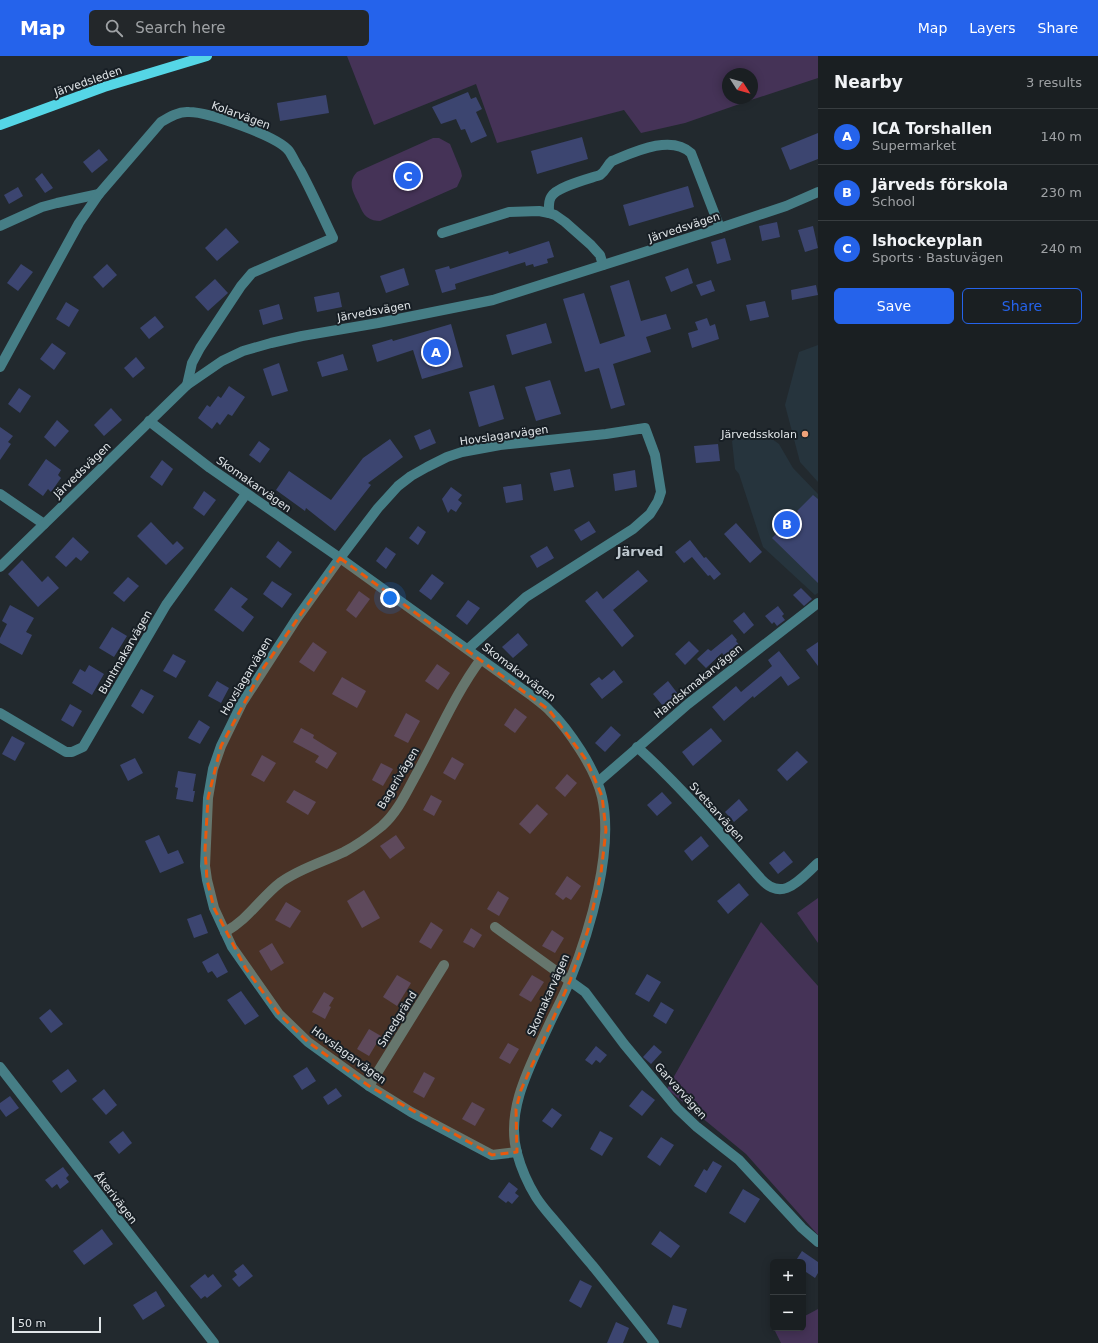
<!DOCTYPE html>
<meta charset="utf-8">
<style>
:root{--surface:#1a1f22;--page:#23272a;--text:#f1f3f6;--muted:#9fa2a5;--line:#383d40;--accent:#2563eb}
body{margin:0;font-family:"DejaVu Sans",sans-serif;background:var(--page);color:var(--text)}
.controls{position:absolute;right:12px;bottom:12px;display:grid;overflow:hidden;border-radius:6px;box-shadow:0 2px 10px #0003}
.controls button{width:36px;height:36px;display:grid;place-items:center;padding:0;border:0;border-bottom:1px solid var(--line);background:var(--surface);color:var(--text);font:20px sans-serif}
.compass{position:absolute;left:722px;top:12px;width:36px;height:36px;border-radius:50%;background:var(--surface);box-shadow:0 2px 10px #0003;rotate:126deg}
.scale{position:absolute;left:12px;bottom:10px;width:89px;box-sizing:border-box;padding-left:4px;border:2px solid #e0e5e8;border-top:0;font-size:11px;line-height:14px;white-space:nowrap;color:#e0e5e8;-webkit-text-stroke:3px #181f25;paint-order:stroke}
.you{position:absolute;left:390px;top:542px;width:14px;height:14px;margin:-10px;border:3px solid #fff;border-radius:50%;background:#1a73e8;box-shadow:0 0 0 6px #1a73e833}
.badge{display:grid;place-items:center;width:26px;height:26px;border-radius:50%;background:var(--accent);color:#fff;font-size:13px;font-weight:700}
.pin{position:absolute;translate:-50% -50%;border:2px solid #fff;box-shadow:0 1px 4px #0006}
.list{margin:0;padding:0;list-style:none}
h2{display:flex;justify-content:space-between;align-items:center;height:52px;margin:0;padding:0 16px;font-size:17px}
h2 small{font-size:13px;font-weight:400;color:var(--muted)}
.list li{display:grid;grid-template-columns:26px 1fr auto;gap:12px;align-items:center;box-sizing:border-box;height:56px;padding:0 16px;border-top:1px solid var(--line)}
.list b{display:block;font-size:15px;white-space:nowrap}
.list p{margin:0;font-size:13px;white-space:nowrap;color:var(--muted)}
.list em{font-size:13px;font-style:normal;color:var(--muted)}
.actions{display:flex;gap:8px;padding:12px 16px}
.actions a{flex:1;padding:9px 0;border:1px solid var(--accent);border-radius:6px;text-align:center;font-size:14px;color:var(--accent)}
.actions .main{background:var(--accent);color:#fff}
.icon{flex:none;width:22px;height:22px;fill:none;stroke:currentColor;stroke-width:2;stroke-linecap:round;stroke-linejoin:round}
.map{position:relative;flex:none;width:818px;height:1287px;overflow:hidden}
header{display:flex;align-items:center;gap:24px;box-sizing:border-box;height:56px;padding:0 20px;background:var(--accent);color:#fff}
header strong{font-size:19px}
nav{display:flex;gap:22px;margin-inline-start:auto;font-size:14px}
.search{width:280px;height:36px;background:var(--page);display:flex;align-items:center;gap:10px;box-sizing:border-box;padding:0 14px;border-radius:6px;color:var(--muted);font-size:15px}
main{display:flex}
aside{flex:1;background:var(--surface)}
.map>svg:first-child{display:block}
.built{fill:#26343d}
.green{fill:#453357;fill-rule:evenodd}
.building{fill:#3c4570}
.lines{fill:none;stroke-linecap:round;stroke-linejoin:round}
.minor{stroke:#467e86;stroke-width:10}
.major{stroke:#55d6e6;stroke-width:10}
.marked{fill:#e8590c;fill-opacity:0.2;stroke:#e8590c;stroke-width:3;stroke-dasharray:8 5;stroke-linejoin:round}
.poi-dot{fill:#f0a279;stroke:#181f25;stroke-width:1.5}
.labels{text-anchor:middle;stroke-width:4;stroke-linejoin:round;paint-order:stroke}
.street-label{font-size:11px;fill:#e0e5e8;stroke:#181f25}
.poi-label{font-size:11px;fill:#e0e5e8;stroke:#181f25;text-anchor:end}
.quarter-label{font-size:13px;font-weight:bold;fill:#bdc7ce;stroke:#181f25}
</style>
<header>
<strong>Map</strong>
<div class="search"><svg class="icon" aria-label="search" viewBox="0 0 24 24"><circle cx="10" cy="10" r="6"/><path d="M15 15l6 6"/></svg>Search here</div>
<nav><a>Map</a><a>Layers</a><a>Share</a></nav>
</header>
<main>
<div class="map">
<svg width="818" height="1287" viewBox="0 0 818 1287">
<rect width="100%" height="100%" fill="#22292e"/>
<g class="built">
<polygon points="818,289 818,426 800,406 785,349 799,296"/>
<polygon points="745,376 768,380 779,388 793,412 818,438 818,537 815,539 763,491 739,418 735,413 732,385"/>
</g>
<g class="green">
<path d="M347 0H818V22L751 44 685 67 641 77 624 54 497 87 476 28 374 69ZM728 18H752V42H728Z"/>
<path d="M433 82H439L450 88 461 115 462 120 457 131 380 165C376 165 371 164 367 161 363 158 361 153 359 148 353 136 347 126 357 116Z"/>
<polygon points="818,842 818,887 797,857"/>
<polygon points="761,866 818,930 818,1179 746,1098 667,1033"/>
<polygon points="818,1253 818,1287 781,1287 775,1275 780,1272 803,1272 803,1261"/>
</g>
<g class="building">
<polygon points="468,36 471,43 476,41 482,53 476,56 487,80 471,87 465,73 461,74 456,63 441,68 432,51"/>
<polygon points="326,39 329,57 280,65 277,47"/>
<polygon points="818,77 818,103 790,114 781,92"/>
<polygon points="582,81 588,103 537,118 531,95"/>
<polygon points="99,93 108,104 92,117 83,106"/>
<polygon points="42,117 53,132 45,137 35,123"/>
<polygon points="688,130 694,151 629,170 623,149"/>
<polygon points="18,131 23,140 9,148 4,139"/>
<polygon points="777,166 780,181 762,185 759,170"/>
<polygon points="813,170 818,192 805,196 798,174"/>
<polygon points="226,172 239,186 217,205 205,192"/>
<polygon points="725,182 731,204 717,208 711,186"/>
<polygon points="549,185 554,201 547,203 548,207 534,211 533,208 526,210 525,206 455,228 456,233 442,237 435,214 449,210 450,213 508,195 509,198"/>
<polygon points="21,208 33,216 18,235 7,227"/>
<polygon points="107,208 117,219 103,232 93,221"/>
<polygon points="404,212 409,229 386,237 380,220"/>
<polygon points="688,212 693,227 671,236 665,221"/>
<polygon points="215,223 228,237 208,255 195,241"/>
<polygon points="629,224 641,265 666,258 671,273 646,281 651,296 613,308 625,349 611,353 599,312 585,316 563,243 584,237 600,288 625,280 610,230"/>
<polygon points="711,224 715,235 701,240 696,229"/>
<polygon points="816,229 818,239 792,244 791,234"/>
<polygon points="339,236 342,251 317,256 314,241"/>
<polygon points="765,245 769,261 750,265 746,249"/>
<polygon points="66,246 79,254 69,271 56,263"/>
<polygon points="279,248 283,263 263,269 259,254"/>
<polygon points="155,260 164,271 149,283 140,272"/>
<polygon points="707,262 710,270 715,268 719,283 692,292 688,277 698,274 695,266"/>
<polygon points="546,267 552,287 512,299 506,279"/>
<polygon points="451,268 463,311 422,323 413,294 377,306 372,289 392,283 393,285"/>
<polygon points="52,287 66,297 54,314 40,303"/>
<polygon points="343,298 348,314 322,321 317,306"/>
<polygon points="136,301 145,312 133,322 124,312"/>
<polygon points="279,307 288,335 272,340 263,313"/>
<polygon points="550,324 561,358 536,365 525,331"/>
<polygon points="494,329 504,363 479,371 469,336"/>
<polygon points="229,330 245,341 232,360 228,358 220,369 217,366 212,373 198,362 207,349 210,351 218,340 221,342"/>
<polygon points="19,332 31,340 20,357 8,348"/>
<polygon points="111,352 122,364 104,380 94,369"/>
<polygon points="57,364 69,375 55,391 44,381"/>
<polygon points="0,371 13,380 8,386 11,388 0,404"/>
<polygon points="430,373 436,387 420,394 414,380"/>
<polygon points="390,383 403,401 368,427 371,429 335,475 306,452 305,455 276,434 289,415 331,444 363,402"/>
<polygon points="259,385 270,393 260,407 249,399"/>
<polygon points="718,388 720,405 696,407 694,390"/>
<polygon points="46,403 61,414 58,419 61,422 51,436 48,433 43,440 28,429"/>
<polygon points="162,404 173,413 162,430 150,421"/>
<polygon points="570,413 574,431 554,435 550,417"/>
<polygon points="635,414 637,431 615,435 613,418"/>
<polygon points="521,428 523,444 506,447 503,431"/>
<polygon points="451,431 462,439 458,444 462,447 456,456 451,453 448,457 442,443"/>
<polygon points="204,435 216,444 204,460 193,452"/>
<polygon points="813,439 818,443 818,527 772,482 798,456 797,455"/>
<polygon points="589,465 596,476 581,485 574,474"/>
<polygon points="151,466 173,489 177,485 184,492 166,509 137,480"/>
<polygon points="736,467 762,496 750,507 724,478"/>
<polygon points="418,470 426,476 418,489 409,482"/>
<polygon points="73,481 89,496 81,505 76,501 66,511 55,501"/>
<polygon points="690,484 704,502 706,501 721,518 714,524 710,519 708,520 692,501 684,507 675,496"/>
<polygon points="278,485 292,496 280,512 266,501"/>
<polygon points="547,490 554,502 537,512 530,500"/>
<polygon points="386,491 396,498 386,513 376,505"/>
<polygon points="22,504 42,526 48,520 59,532 38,551 8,518"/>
<polygon points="638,514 648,525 613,554 634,580 622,591 585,545 597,535 603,543"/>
<polygon points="432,518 444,527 431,544 419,535"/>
<polygon points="128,521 139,530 124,546 113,537"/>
<polygon points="272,525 292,538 282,552 263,538"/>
<polygon points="231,531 248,543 241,551 254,561 243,576 214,554"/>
<polygon points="801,532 812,543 804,550 793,539"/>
<polygon points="359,535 370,543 356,562 346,554"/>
<polygon points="468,544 480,552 467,569 456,560"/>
<polygon points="10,549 34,562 26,576 32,579 22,599 0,587 0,582 7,568 2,565"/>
<polygon points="778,550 784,558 782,560 785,564 777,570 774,566 772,568 765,560"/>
<polygon points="744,556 754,569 744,578 733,565"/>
<polygon points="112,571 127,580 114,601 99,592"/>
<polygon points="518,577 528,589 513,602 502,591"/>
<polygon points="732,578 737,584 736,585 741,591 726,602 722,597 706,612 697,603 708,593 711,595"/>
<polygon points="689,585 699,595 685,609 675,598"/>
<polygon points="313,586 327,596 314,616 299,606"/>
<polygon points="818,586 818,610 806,594"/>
<polygon points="779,595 800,622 788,630 781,620 754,642 753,640 724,665 712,651 736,630 741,636 772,610 768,604"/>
<polygon points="173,598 186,605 176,622 163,615"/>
<polygon points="437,608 450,617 438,634 425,625"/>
<polygon points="89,609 104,618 92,639 72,627 80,613 85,616"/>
<polygon points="614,614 623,626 602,643 590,628 599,621 602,624"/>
<polygon points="342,621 366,635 357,652 332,638"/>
<polygon points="217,625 229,632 221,647 208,640"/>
<polygon points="668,625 678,638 663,650 653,638"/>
<polygon points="141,633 154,640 143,658 131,650"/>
<polygon points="70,648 82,655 73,671 61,664"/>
<polygon points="515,652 527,661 515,677 504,669"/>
<polygon points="406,657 420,665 408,687 394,680"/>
<polygon points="199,664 210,671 200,688 188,682"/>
<polygon points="611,670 621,679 605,696 595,687"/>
<polygon points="301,672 314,679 313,682 337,697 327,713 315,706 319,700 293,686"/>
<polygon points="711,672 722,685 693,710 682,696"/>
<polygon points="12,680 25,687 15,705 2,698"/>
<polygon points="797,695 808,706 787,725 777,714"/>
<polygon points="262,699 276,707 264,726 251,719"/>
<polygon points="452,701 464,708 455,724 443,717"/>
<polygon points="135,702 143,717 128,725 120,709"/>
<polygon points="381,707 393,713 383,730 372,724"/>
<polygon points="178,715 196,718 193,735 195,735 193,746 176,743 178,732 175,731"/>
<polygon points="567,718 577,727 565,741 555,732"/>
<polygon points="294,734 316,746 308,759 286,746"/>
<polygon points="662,736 672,747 657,760 647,749"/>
<polygon points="431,739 442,745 434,760 423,754"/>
<polygon points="739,743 748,754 734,766 725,756"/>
<polygon points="537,748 548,758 530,778 519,768"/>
<polygon points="159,779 168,798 178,794 184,807 160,817 145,785"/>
<polygon points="396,779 405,792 390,803 380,790"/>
<polygon points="701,780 709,790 692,805 684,795"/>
<polygon points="784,795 793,806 778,818 769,807"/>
<polygon points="567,820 581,830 571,844 566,841 563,844 555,838"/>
<polygon points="739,827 749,839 728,858 717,845"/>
<polygon points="364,834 380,862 362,872 347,845"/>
<polygon points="498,835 509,842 499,860 487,853"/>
<polygon points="286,846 301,855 290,872 275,864"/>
<polygon points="201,858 208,877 194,882 187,863"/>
<polygon points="431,866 443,874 431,893 419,886"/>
<polygon points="471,872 482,879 474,892 463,886"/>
<polygon points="552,874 564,882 555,897 542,890"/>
<polygon points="272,887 284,907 271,915 259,895"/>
<polygon points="218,897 228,916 217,922 212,915 208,917 202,906"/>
<polygon points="647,918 661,926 649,946 635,938"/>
<polygon points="397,919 411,927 397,950 383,941"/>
<polygon points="532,919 544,926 531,946 519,939"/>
<polygon points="241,935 259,960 245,969 227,944"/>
<polygon points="324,936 334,942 329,950 331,951 325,963 312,956"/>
<polygon points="661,946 674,954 666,968 653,960"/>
<polygon points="50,953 63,968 51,977 39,962"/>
<polygon points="369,973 381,980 369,1000 357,993"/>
<polygon points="508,987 519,993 510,1008 499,1002"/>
<polygon points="654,989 662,996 651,1008 643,1001"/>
<polygon points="596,990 607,999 600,1007 596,1004 592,1009 585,1004"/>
<polygon points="307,1011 316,1025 302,1034 293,1020"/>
<polygon points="68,1013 77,1025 61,1037 52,1025"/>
<polygon points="424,1016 435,1022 424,1042 413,1036"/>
<polygon points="336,1032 342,1040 328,1049 323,1041"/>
<polygon points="104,1033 117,1049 106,1059 92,1043"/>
<polygon points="642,1034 655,1044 642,1060 629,1050"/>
<polygon points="10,1040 19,1052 6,1061 0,1053 0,1047"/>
<polygon points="472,1046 485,1053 475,1070 462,1063"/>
<polygon points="552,1052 562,1059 552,1072 542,1065"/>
<polygon points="123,1075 132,1087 119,1098 109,1086"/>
<polygon points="600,1075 613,1082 602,1100 590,1093"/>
<polygon points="661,1081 674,1089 660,1110 647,1101"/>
<polygon points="713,1105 722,1110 706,1137 694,1130 704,1113 707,1115"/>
<polygon points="63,1111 69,1119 66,1122 69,1126 60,1133 57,1128 52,1132 45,1124"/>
<polygon points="509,1126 518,1133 515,1137 519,1140 512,1148 508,1145 506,1147 498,1141"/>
<polygon points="743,1133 760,1143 745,1167 729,1157"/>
<polygon points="102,1173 113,1188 84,1209 73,1195"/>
<polygon points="660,1175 680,1190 671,1202 651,1188"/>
<polygon points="802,1195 818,1206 818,1217 815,1222 803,1214 803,1206 795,1206"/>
<polygon points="243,1208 253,1220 239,1231 232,1223 237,1219 234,1215"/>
<polygon points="205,1218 208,1222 213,1218 222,1230 207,1242 205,1240 201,1243 190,1230"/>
<polygon points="580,1224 592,1230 581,1252 569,1245"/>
<polygon points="156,1235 165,1250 143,1264 133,1249"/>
<polygon points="673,1249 687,1253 681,1272 667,1268"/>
<polygon points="616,1266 629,1272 623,1287 607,1287"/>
</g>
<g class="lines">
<g class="minor">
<path d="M549 157C549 152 548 146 551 141 556 131 588 123 600 119 606 115 607 109 612 105 634 96 671 78 691 97L720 172"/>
<polyline points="0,170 42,151 57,147 99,138"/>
<polyline points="442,177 509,156 539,155 549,157 555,159 565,166 591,189 600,199 603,209"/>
<path d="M0 311 79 167 99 138 161 66C169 61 179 55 189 56 208 56 278 80 289 95 293 101 296 108 300 114 312 136 322 159 333 182L252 217 241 230 200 292 192 307 187 329"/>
<path d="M149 365 210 412 340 502 532 640C537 644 544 649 549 654 569 673 596 714 602 741 614 794 590 874 570 924 564 940 555 955 548 971 531 1008 505 1054 517 1097 521 1112 528 1128 536 1141 541 1149 548 1157 554 1164 567 1179 579 1194 592 1209 613 1235 634 1261 654 1287"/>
<polyline points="0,438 44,468"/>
<polyline points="0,511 187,329 222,305 243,295 271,287 302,280 378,267 493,244 720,172 786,150 818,136"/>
<polyline points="468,593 526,541 633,473 650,458 658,445 661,436 655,399 645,372 606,378 500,389 462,396 447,401 427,411 411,420 398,430 378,452 340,502 297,562 242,647 221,690 213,713 208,742 205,810 207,824 214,852 232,891 279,958 308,986 369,1030 411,1056 492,1099 517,1096"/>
<polyline points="0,657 66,696 72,696 83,691 166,549 246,438"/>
<path d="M637 691C682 731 721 778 761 823 783 847 800 823 818 807"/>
<polyline points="598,726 688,648 818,547"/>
<polyline points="495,871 585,936 624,988 677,1052 697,1071 739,1104 802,1172 818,1186"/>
<path d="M225 876C248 864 261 841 281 826 301 812 323 806 344 796 357 789 371 779 382 770 398 756 407 735 417 717 438 679 455 638 481 603"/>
<polyline points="0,1011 214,1287"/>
<polyline points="369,1030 444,909"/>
</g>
<polyline class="major" points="0,69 104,31 207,0"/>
</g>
<path class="marked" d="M340 502 549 654 587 705 602 740 606 774 601 817 588 874 570 925 521 1034 516 1053 517 1096 492 1099 369 1030 308 986 279 958 246 913 214 852 207 824 205 794 208 742 221 690 262 614Z"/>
<circle class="poi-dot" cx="805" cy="378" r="4"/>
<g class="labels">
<g class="street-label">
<text transform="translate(88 25) rotate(-19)" y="4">Järvedsleden</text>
<text transform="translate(241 59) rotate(20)" y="4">Kolarvägen</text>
<text transform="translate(684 171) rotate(-18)" y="4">Järvedsvägen</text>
<text transform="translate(374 255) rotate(-10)" y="4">Järvedsvägen</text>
<text transform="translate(504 379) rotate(-8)" y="4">Hovslagarvägen</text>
<text transform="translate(82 414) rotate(-44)" y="4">Järvedsvägen</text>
<text transform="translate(254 428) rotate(35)" y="4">Skomakarvägen</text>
<text transform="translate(125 596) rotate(-60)" y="4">Buntmakarvägen</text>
<text transform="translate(519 616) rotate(37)" y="4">Skomakarvägen</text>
<text transform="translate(246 620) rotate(-59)" y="4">Hovslagarvägen</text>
<text transform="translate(698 625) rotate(-39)" y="4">Handskmakarvägen</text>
<text transform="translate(398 722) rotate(-59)" y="4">Bagerivägen</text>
<text transform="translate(717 756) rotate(48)" y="4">Svetsarvägen</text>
<text transform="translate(548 939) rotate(-66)" y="4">Skomakarvägen</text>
<text transform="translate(397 963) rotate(-58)" y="4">Smedgränd</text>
<text transform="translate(349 999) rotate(36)" y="4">Hovslagarvägen</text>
<text transform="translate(681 1035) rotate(48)" y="4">Garvarvägen</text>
<text transform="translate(116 1142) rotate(52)" y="4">Åkerivägen</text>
</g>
<g class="poi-label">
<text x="797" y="382">Järvedsskolan</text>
</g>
<g class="quarter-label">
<text x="640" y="500">Järved</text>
</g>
</g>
</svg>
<div class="controls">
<button>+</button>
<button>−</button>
</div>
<svg class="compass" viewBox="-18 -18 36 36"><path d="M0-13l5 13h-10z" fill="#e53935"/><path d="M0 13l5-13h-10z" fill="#9fa2a5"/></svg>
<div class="scale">50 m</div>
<div class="you"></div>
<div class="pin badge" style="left:436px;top:296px">A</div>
<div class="pin badge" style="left:787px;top:468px">B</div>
<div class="pin badge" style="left:408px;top:120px">C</div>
</div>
<aside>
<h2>Nearby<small>3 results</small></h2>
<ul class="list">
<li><span class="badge">A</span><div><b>ICA Torshallen</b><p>Supermarket</p></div><em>140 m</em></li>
<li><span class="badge">B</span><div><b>Järveds förskola</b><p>School</p></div><em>230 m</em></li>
<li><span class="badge">C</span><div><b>Ishockeyplan</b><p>Sports · Bastuvägen</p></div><em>240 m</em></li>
</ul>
<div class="actions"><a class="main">Save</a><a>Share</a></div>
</aside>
</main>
